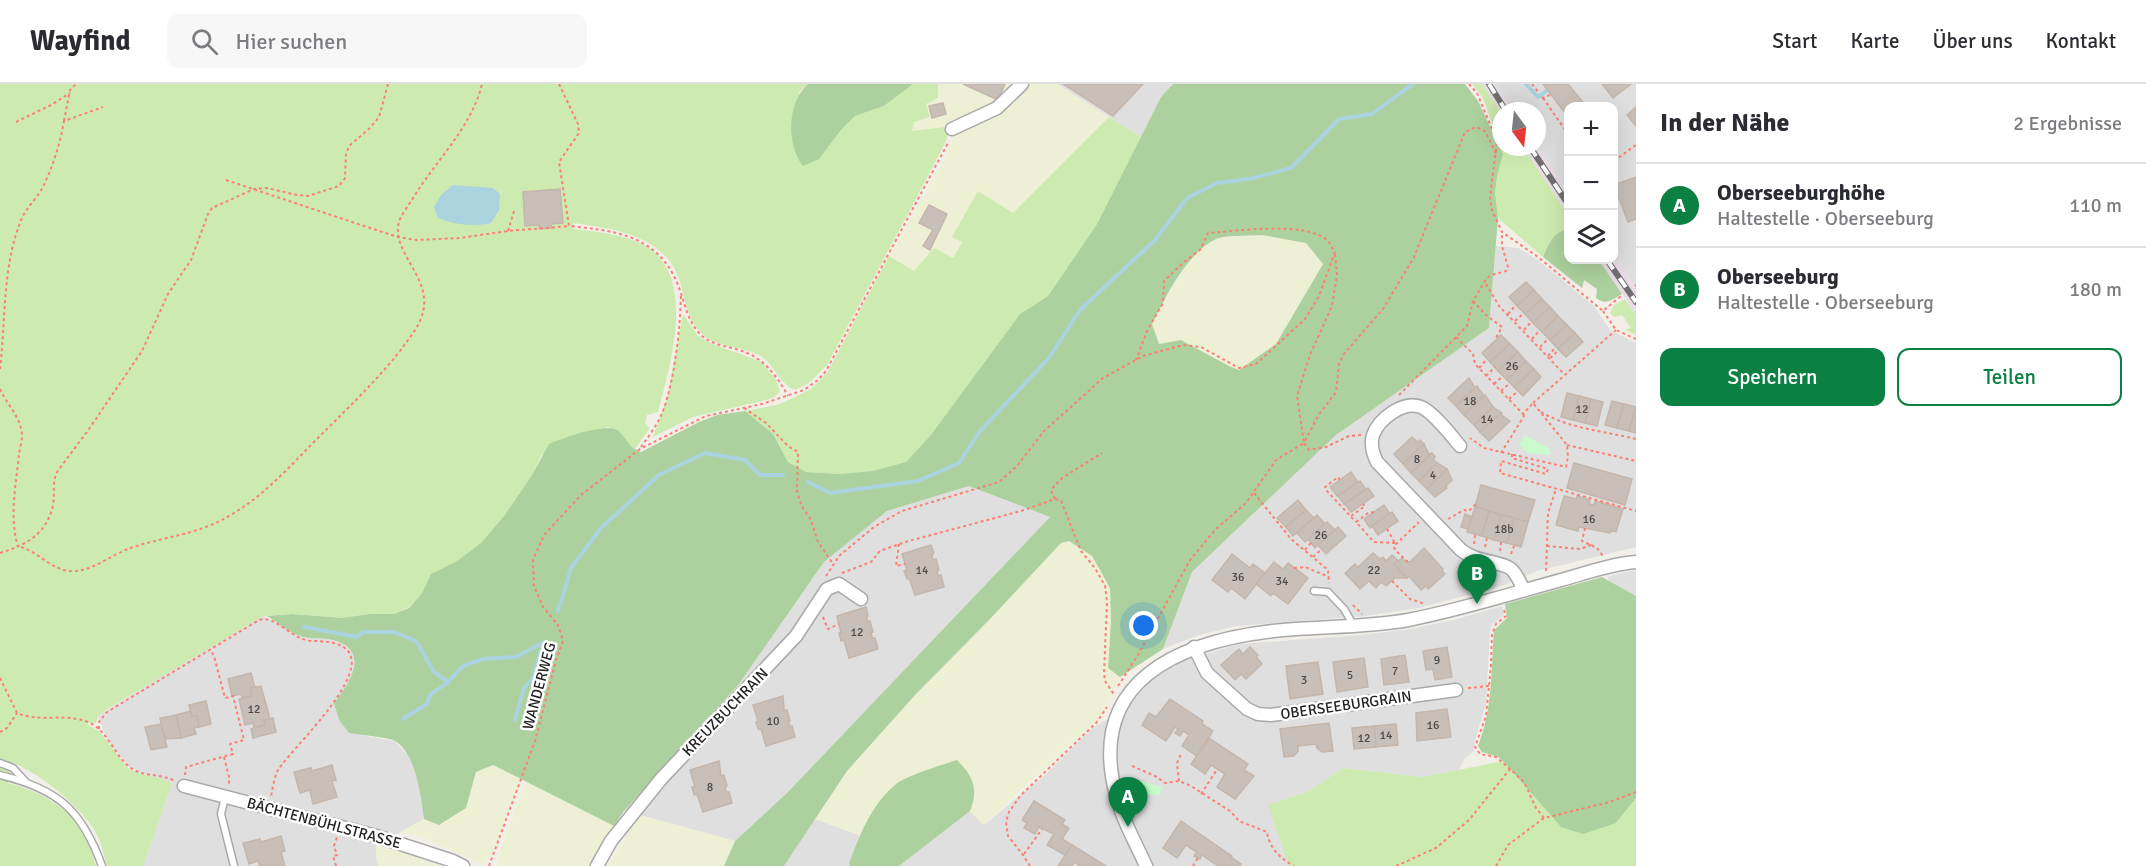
<!DOCTYPE html>
<html lang="de">
<meta charset="utf-8">
<style>
:root{--surface:#fff;--page:#f7f7f7;--text:#2b2b33;--muted:#7c7c81;--line:#e1e1e2;--accent:#0b8043}
body{margin:0;font-family:Signika,sans-serif;background:var(--page);color:var(--text)}
.controls{position:absolute;right:18px;top:18px;display:grid;overflow:hidden;border-radius:12px;box-shadow:0 6px 24px #0002}
.controls button{width:54px;height:54px;display:grid;place-items:center;padding:0;border:0;border-bottom:2px solid var(--line);background:var(--surface);color:var(--text);font:30px sans-serif}
.compass{position:absolute;left:1492px;top:18px;width:54px;height:54px;border-radius:50%;background:var(--surface);box-shadow:0 6px 24px #0002;rotate:165deg}
.you{position:absolute;left:1144px;top:542px;width:21px;height:21px;margin:-15px;border:4px solid #fff;border-radius:50%;background:#1a73e8;box-shadow:0 0 0 9px #1a73e833}
.badge{display:grid;place-items:center;width:39px;height:39px;border-radius:50%;background:var(--accent);color:#fff;font-size:20px;font-weight:700}
.pin{position:absolute;translate:-50% -50px;filter:drop-shadow(0 2px 3px #0008)}
.pin::after{content:'';position:absolute;top:32px;width:21px;height:18px;background:inherit;clip-path:polygon(0 0,100% 0,50% 100%)}
.list{margin:0;padding:0;list-style:none}
h2{display:flex;justify-content:space-between;align-items:center;height:78px;margin:0;padding:0 24px;font-size:26px}
h2 small{font-size:20px;font-weight:400;color:var(--muted)}
.list li{display:grid;grid-template-columns:39px 1fr auto;gap:18px;align-items:center;box-sizing:border-box;height:84px;padding:0 24px;border-top:2px solid var(--line)}
.list b{display:block;font-size:22px;white-space:nowrap}
.list p{margin:0;font-size:20px;white-space:nowrap;color:var(--muted)}
.list em{font-size:20px;font-style:normal;color:var(--muted)}
.actions{display:flex;gap:12px;padding:18px 24px}
.actions a{flex:1;padding:14px 0;border:2px solid var(--accent);border-radius:12px;text-align:center;font-size:21px;color:var(--accent)}
.actions .main{background:var(--accent);color:#fff}
.icon{flex:none;width:33px;height:33px;fill:none;stroke:currentColor;stroke-width:2;stroke-linecap:round;stroke-linejoin:round}
.map{position:relative;flex:none;width:1636px;height:782px;overflow:hidden}
header{display:flex;align-items:center;gap:36px;box-sizing:border-box;height:84px;padding:0 30px;background:var(--surface);border-bottom:2px solid var(--line)}
header strong{font-size:28px}
nav{display:flex;gap:33px;margin-inline-start:auto;font-size:21px}
.search{width:420px;height:54px;background:var(--page);display:flex;align-items:center;gap:15px;box-sizing:border-box;padding:0 21px;border-radius:12px;color:var(--muted);font-size:22px}
main{display:flex}
aside{flex:1;background:var(--surface)}
.map>svg:first-child{display:block}
.residential{fill:#e0dfdf}
.industrial{fill:#ebdbe8}
.farmland{fill:#eef0d5}
.grass{fill:#cdebb0}
.forest{fill:#add19e;fill-rule:evenodd}
.park{fill:#c8facc}
.water{fill:#aad3df}
.lines{fill:none;stroke-linecap:round;stroke-linejoin:round}
.stream{stroke:#aad3df;stroke-width:4}
.building{fill:#c7bfb8;stroke:#c4b6ab;stroke-width:1.5}
.service-casing{stroke:#a9a9a9;stroke-width:9}
.minor-casing{stroke:#a9a9a9;stroke-width:15}
.path{stroke:#fa8072;stroke-width:2;stroke-dasharray:3 3;stroke-linecap:butt}
.service{stroke:#fff;stroke-width:6}
.minor{stroke:#fff;stroke-width:12}
.rail-casing{stroke:#707070;stroke-width:6}
.rail{stroke:#fff;stroke-width:4;stroke-dasharray:11;stroke-linecap:butt}
.labels{text-anchor:middle;stroke-width:5;stroke-linejoin:round;paint-order:stroke}
.number-label{font-size:12px;fill:#4b4948}
.street-label{font-size:15px;fill:#222;stroke:#fff}
</style>
<header>
<strong>Wayfind</strong>
<div class="search"><svg class="icon" aria-label="search" viewBox="0 0 24 24"><circle cx="10" cy="10" r="6"/><path d="M15 15l6 6"/></svg>Hier suchen</div>
<nav><a>Start</a><a>Karte</a><a>Über uns</a><a>Kontakt</a></nav>
</header>
<main>
<div class="map">
<svg width="1636" height="782" viewBox="0 0 1636 782">
<rect width="100%" height="100%" fill="#f2efe9"/>
<g class="residential">
<polygon points="1057,0 1173,0 1161,13 1141,53"/>
<polygon points="1495,0 1636,0 1636,205 1614,172 1614,22 1568,22 1568,109 1537,63 1537,27 1513,27"/>
<polygon points="1496,162 1518,164 1538,176 1594,222 1610,246 1636,259 1636,463 1537,487 1502,502 1418,524 1366,532 1236,542 1199,551 1163,565 1192,488 1336,351 1489,244"/>
<polygon points="969,402 1050,433 787,709 735,757 624,727 739,600 824,478 887,427"/>
<polygon points="1636,486 1636,512 1609,498 1608,493 1613,491"/>
<polygon points="1502,522 1504,531 1492,541 1490,547 1486,620 1474,660 1474,667 1465,674 1459,686 1423,693 1343,684 1307,708 1269,721 1289,782 899,782 970,727 984,741 1046,690 1092,644 1128,624 1144,604 1157,592 1178,578 1240,560 1361,551 1410,545 1453,536"/>
<polygon points="263,532 304,553 328,555 343,560 351,566 355,574 353,590 346,605 334,619 349,649 395,657 410,674 421,705 424,735 376,762 376,774 379,782 143,782 172,700 161,694 140,689 129,683 107,655 98,632 208,563"/>
<polygon points="815,735 859,751 849,780 850,782 784,782"/>
</g>
<g class="industrial">
<polygon points="1482,0 1495,0 1513,27 1501,27 1501,29"/>
<polygon points="1523,63 1537,63 1568,109 1568,131"/>
<polygon points="1614,172 1636,205 1636,230 1599,176 1614,176"/>
</g>
<g class="farmland">
<polygon points="938,0 1057,0 1109,33 1012,130 978,107 952,153 962,158 952,174 914,187 889,172 933,96 956,50 926,44 912,47 914,38 926,20 937,14"/>
<polygon points="1262,151 1306,159 1323,180 1276,260 1239,286 1229,282 1201,266 1159,261 1152,240 1163,219 1194,170 1217,154"/>
<polygon points="1069,457 1092,472 1110,504 1111,537 1108,584 1120,593 1102,631 983,741 970,727 975,713 957,676 897,699 877,721 859,751 815,735 847,687 916,610 990,535 1061,459"/>
<polygon points="493,681 520,695 496,760 485,780 481,780 420,752 400,748 424,735 439,741 466,724 476,688"/>
<polygon points="526,698 614,742 590,782 497,782 503,758"/>
<polygon points="640,731 735,757 724,782 608,782"/>
<polygon points="376,762 412,770 441,782 379,782 376,775"/>
</g>
<g class="grass">
<path d="M0 0H808L799 8 819 75 841 46 855 32 884 22 913 0H938V14L926 20 930 33 914 38 912 47 945 43 950 45 946 57 925 98 827 281 809 299 795 306C779 300 774 279 759 271 741 262 719 264 703 251 689 238 685 219 681 201 668 152 616 145 573 139L574 145C598 148 627 150 649 164 696 197 670 282 658 328L647 331 645 339 650 344 635 365 627 359 618 347 608 343 558 356 541 372 532 391 504 432 481 459 457 477 431 490 422 509 409 523 394 530H369L342 534 292 530 263 532 109 624 98 632 96 639H86L100 648 128 684 138 689 161 694 172 700 143 782H107C104 772 102 760 97 751 84 725 40 689 13 679L8 699C36 706 67 722 83 746 90 756 93 771 96 782H0Z"/>
<path d="M1472 0H1482L1501 29V63H1523L1568 131V145C1553 148 1549 160 1543 173L1498 134 1495 109 1497 93 1503 70 1483 14Z"/>
<polygon points="1109,33 1141,53 1097,140 1048,212 1020,230 930,352 906,378 872,387 840,390 806,388 788,378 773,350 745,327 777,321 795,313 811,305 827,289 889,172 914,187 934,164 953,174 962,158 952,153 978,107 1013,129"/>
<polygon points="1625,215 1636,230 1636,251 1625,246 1631,244 1622,231 1614,233 1610,229 1614,221"/>
<polygon points="683,230 698,252 710,259 760,277 776,295 780,308 773,314 762,317 693,333 653,353 667,315"/>
<polygon points="1503,677 1561,743 1616,739 1636,714 1636,782 1289,782 1268,721 1307,708 1343,684 1423,693"/>
</g>
<g class="forest">
<path d="M808 0H913L884 22 855 32 841 46 819 75 803 82C786 60 787 19 808 0Z"/>
<path d="M1173 0H1465L1478 17 1503 70 1497 93 1495 109 1498 134 1489 244 1336 351 1192 488 1163 565 1120 593 1108 584 1111 537 1110 504 1092 472 1069 457 1061 459 990 535 916 610 847 687 784 782H724L735 757 787 709 1050 433 969 402 887 427 824 478 739 600 624 727 614 742 493 681 476 688 466 724 439 741 424 735C421 713 416 669 395 657 388 653 359 651 349 649L339 636 334 619C353 596 371 563 328 555 320 554 311 555 304 553 291 550 278 539 267 532L292 530 342 534 369 530H394L409 524 422 509 431 490 457 477 481 459 504 432 532 391 549 360C562 354 605 339 617 346 626 352 627 363 641 368L699 338 717 331 745 327 773 350 788 378 806 388 840 390 872 387 906 378 930 352 1020 230 1048 212 1097 140 1161 13ZM1262 151 1306 159 1323 180 1276 260 1239 286 1229 282 1181 256 1159 260 1152 240C1166 212 1187 169 1216 155 1226 151 1250 152 1262 151Z"/>
<path d="M1568 145V176H1599L1622 210C1613 215 1606 222 1596 214L1597 205 1584 196 1582 204 1543 173C1549 160 1553 148 1568 145Z"/>
<path d="M1602 493 1636 512V714L1616 739 1583 750 1561 743 1503 677 1498 673 1482 668 1478 662C1493 624 1491 585 1494 546L1507 534 1505 520Z"/>
<path d="M957 676C973 692 979 705 970 727L899 782H850L849 780C859 751 872 720 896 700 908 691 942 681 957 676Z"/>
</g>
<g class="park">
<polygon points="1525,351 1550,365 1550,371 1528,369 1519,361"/>
<polygon points="1138,696 1162,703 1159,711 1136,709"/>
</g>
<path class="water" d="M453 101 493 104 500 110 499 126 491 139C473 143 455 141 438 134L434 123 441 111Z"/>
<g class="lines">
<g class="stream">
<polyline points="1526,0 1538,13 1556,0"/>
<polyline points="808,398 830,409 918,397 959,379 980,347 1049,274 1080,226 1155,156 1187,114 1217,99 1249,95 1291,84 1339,35 1372,30 1413,0"/>
<polyline points="558,527 571,484 601,444 659,391 705,369 745,376 760,391 783,391"/>
<polyline points="304,543 357,553 363,548 394,548 416,557 434,588 448,598"/>
<polyline points="403,635 427,620 430,611 448,598 463,582 483,575 516,573 544,558"/>
<polyline points="515,636 524,604 533,594 543,559"/>
</g>
</g>
<g class="building">
<polygon points="963,0 1005,0 998,16"/>
<polygon points="1063,0 1143,0 1113,32"/>
<polygon points="1543,0 1568,0 1586,22 1568,22 1568,33"/>
<polygon points="1602,0 1631,0 1613,14"/>
<polygon points="943,19 946,30 932,34 929,22"/>
<polygon points="1636,23 1636,42 1627,31"/>
<polygon points="1636,93 1636,135 1628,138 1614,101"/>
<polygon points="560,105 563,139 551,140 552,144 539,145 539,141 525,142 523,108"/>
<polygon points="929,121 947,130 930,166 923,162 933,146 919,139"/>
<polygon points="1526,198 1534,206 1517,222 1509,213"/>
<polygon points="1534,206 1542,215 1525,230 1517,222"/>
<polygon points="1542,215 1550,223 1533,239 1525,230"/>
<polygon points="1550,223 1558,232 1542,248 1533,239"/>
<polygon points="1558,232 1567,241 1550,256 1542,248"/>
<polygon points="1567,241 1575,249 1558,265 1550,256"/>
<polygon points="1575,249 1583,258 1566,273 1558,265"/>
<polygon points="1501,251 1510,260 1490,278 1482,269"/>
<polygon points="1510,260 1518,268 1498,287 1490,278"/>
<polygon points="1518,268 1526,277 1507,296 1498,287"/>
<polygon points="1526,277 1534,285 1514,303 1507,296"/>
<polygon points="1534,285 1541,293 1523,312 1514,303"/>
<polygon points="1469,294 1475,304 1456,322 1448,314"/>
<polygon points="1477,302 1484,312 1464,331 1456,322"/>
<polygon points="1567,309 1579,312 1573,336 1561,333"/>
<polygon points="1485,311 1493,323 1474,341 1464,331"/>
<polygon points="1579,312 1591,315 1585,339 1573,336"/>
<polygon points="1591,315 1603,318 1597,342 1585,339"/>
<polygon points="1612,317 1624,320 1617,344 1605,341"/>
<polygon points="1624,320 1636,323 1629,347 1617,344"/>
<polygon points="1493,323 1502,329 1480,348 1474,341"/>
<polygon points="1636,323 1636,349 1629,347"/>
<polygon points="1500,330 1510,337 1489,357 1480,348"/>
<polygon points="1412,353 1418,358 1420,356 1424,360 1403,380 1394,370"/>
<polygon points="1424,360 1429,370 1432,369 1411,389 1403,380"/>
<polygon points="1432,369 1435,373 1433,375 1437,379 1419,397 1411,389"/>
<polygon points="1437,379 1447,385 1427,405 1419,397"/>
<polygon points="1574,379 1632,395 1625,421 1567,404"/>
<polygon points="1447,385 1452,396 1446,402 1447,404 1435,413 1427,405"/>
<polygon points="1351,388 1358,398 1337,412 1330,403"/>
<polygon points="1360,397 1366,405 1344,420 1338,412"/>
<polygon points="1481,401 1535,416 1528,438 1475,423"/>
<polygon points="1368,404 1374,412 1351,428 1345,420"/>
<polygon points="1564,412 1576,415 1577,412 1590,416 1589,420 1594,421 1595,417 1623,425 1616,448 1611,447 1610,449 1579,443 1578,447 1556,441"/>
<polygon points="1298,416 1306,426 1286,443 1277,434"/>
<polygon points="1384,421 1390,430 1370,444 1364,435"/>
<polygon points="1475,423 1489,427 1482,452 1467,448"/>
<polygon points="1306,426 1314,434 1293,452 1286,443"/>
<polygon points="1489,427 1501,431 1494,456 1482,452"/>
<polygon points="1392,428 1398,437 1378,451 1372,442"/>
<polygon points="1465,430 1472,433 1468,445 1461,443"/>
<polygon points="1317,431 1325,440 1305,458 1297,449"/>
<polygon points="1501,431 1514,434 1507,459 1494,456"/>
<polygon points="1514,434 1528,438 1521,463 1507,459"/>
<polygon points="1327,438 1335,446 1315,464 1308,455"/>
<polygon points="1338,443 1346,452 1326,470 1318,461"/>
<polygon points="931,461 934,469 932,470 933,476 936,475 939,486 937,487 938,492 941,491 944,503 915,511 909,494 907,495 904,487 907,486 902,470"/>
<polygon points="1424,464 1443,485 1442,487 1445,490 1428,505 1426,502 1421,506 1409,492 1407,494 1394,480 1402,474 1406,478 1410,478"/>
<polygon points="1373,469 1380,475 1383,473 1386,477 1392,471 1398,477 1394,480 1407,494 1395,494 1386,502 1381,498 1376,504 1369,497 1360,505 1345,489 1355,480 1358,483"/>
<polygon points="1232,470 1250,484 1253,480 1265,489 1245,515 1231,504 1228,508 1212,496"/>
<polygon points="1274,478 1283,485 1288,479 1308,494 1288,520 1273,509 1271,512 1256,500"/>
<polygon points="866,523 868,532 866,532 868,538 870,537 873,548 871,549 872,554 875,554 878,565 849,574 844,556 841,557 839,549 841,549 837,532"/>
<polygon points="1250,563 1258,571 1256,573 1262,580 1246,595 1241,590 1235,596 1221,581 1239,565 1243,570"/>
<polygon points="1447,563 1452,593 1435,596 1433,585 1426,586 1423,567"/>
<polygon points="1405,571 1409,598 1384,601 1381,575"/>
<polygon points="1364,574 1368,603 1337,608 1333,578"/>
<polygon points="1318,578 1323,610 1290,615 1286,582"/>
<polygon points="251,589 255,604 251,604 252,612 242,614 241,610 232,612 228,595"/>
<polygon points="261,602 270,635 264,636 265,641 254,644 253,639 245,641 239,615 252,612 251,604"/>
<polygon points="783,612 784,626 787,626 790,637 788,637 790,643 792,642 795,653 766,662 761,645 758,645 756,638 758,637 753,621"/>
<polygon points="1170,615 1203,637 1202,640 1213,647 1197,672 1182,662 1189,651 1183,647 1180,652 1175,649 1178,645 1175,643 1166,657 1142,641 1149,629 1156,633"/>
<polygon points="206,617 211,640 199,643 197,632 192,633 189,621"/>
<polygon points="1447,625 1451,653 1417,657 1416,629"/>
<polygon points="191,627 192,633 197,632 199,643 194,644 196,650 181,654 176,631"/>
<polygon points="176,631 181,654 165,655 160,634"/>
<polygon points="273,634 276,648 253,654 251,645 265,641 264,636"/>
<polygon points="1329,639 1333,667 1322,668 1317,664 1316,660 1298,662 1298,667 1294,672 1284,673 1280,645"/>
<polygon points="161,640 167,663 151,666 145,643"/>
<polygon points="1396,640 1398,661 1376,663 1374,642"/>
<polygon points="1374,642 1376,663 1354,665 1352,644"/>
<polygon points="1209,654 1248,680 1244,686 1254,692 1235,715 1217,703 1225,690 1211,681 1205,690 1191,680"/>
<polygon points="719,677 721,692 724,691 727,702 725,703 726,708 729,708 732,719 703,728 697,710 694,711 692,703 695,703 690,686"/>
<polygon points="332,681 336,696 332,697 337,713 313,720 310,706 300,709 294,688 311,684 312,687"/>
<polygon points="1034,717 1065,736 1062,740 1069,744 1062,755 1072,761 1065,771 1047,761 1054,750 1039,743 1035,750 1024,744 1027,739 1022,736"/>
<polygon points="1181,737 1232,772 1231,773 1241,780 1239,782 1218,782 1202,771 1200,775 1194,772 1197,768 1186,761 1177,774 1163,764"/>
<polygon points="281,752 285,767 281,768 285,782 260,782 258,777 249,780 243,759 260,755 261,758"/>
<polygon points="1072,761 1106,782 1080,782 1074,778 1072,782 1058,782"/>
</g>
<g class="lines">
<defs>
<g id="service">
<polyline points="1314,507 1328,508 1344,525 1354,542"/>
<polyline points="0,679 13,684 25,697"/>
<path d="M0 691C58 705 82 726 102 782"/>
<polyline points="225,713 221,730 234,782"/>
</g>
<g id="minor">
<polyline points="952,45 997,24 1022,0"/>
<path d="M1460 362C1451 351 1433 328 1421 323 1403 316 1379 335 1373 351 1370 361 1373 370 1377 378L1461 466C1477 479 1502 477 1511 485 1517 490 1520 499 1524 506"/>
<polyline points="1194,563 1207,589 1247,625 1258,630 1271,631 1456,606"/>
<polyline points="184,702 376,752 453,777 463,782"/>
<polyline points="597,782 611,757 661,695 796,552 827,505 839,500 861,515"/>
<path d="M1146 782C1136 759 1122 736 1116 711 1086 597 1178 558 1273 547 1318 542 1363 544 1408 536 1460 526 1510 510 1561 496 1586 489 1611 480 1636 478"/>
</g>
</defs>
<use href="#service" class="service-casing"/>
<use href="#minor" class="minor-casing"/>
<g class="path">
<path d="M559 0 578 40 579 49 559 78 569 142C616 147 658 151 678 201 685 219 687 237 701 251 714 263 732 262 747 269 766 277 778 294 788 312"/>
<polyline points="1469,0 1477,9 1497,57 1490,114 1492,126 1502,148 1538,173 1603,227 1621,212"/>
<polyline points="1532,0 1539,9"/>
<polyline points="1542,13 1543,14 1550,11"/>
<polyline points="1543,14 1568,50"/>
<polyline points="64,37 70,6 76,0"/>
<polyline points="16,38 51,21 70,9"/>
<polyline points="1614,77 1636,61"/>
<polyline points="226,96 361,141 398,153 417,156 460,154 508,147 569,142"/>
<polyline points="508,147 514,127"/>
<polyline points="1486,200 1499,222 1564,290"/>
<polyline points="1635,202 1636,201"/>
<polyline points="1473,217 1486,231 1502,243 1496,254"/>
<polyline points="1603,227 1616,246 1636,255"/>
<polyline points="1508,230 1516,221"/>
<polyline points="1515,237 1524,229"/>
<polyline points="1524,246 1532,237"/>
<polyline points="1456,253 1473,270 1475,280 1523,330 1533,319 1567,361 1568,373 1566,383 1484,364 1470,354"/>
<polyline points="1532,255 1540,246"/>
<polyline points="1540,263 1548,255"/>
<polyline points="1548,272 1556,263"/>
<polyline points="1550,274 1559,266"/>
<polyline points="1479,284 1487,275"/>
<path d="M0 285C6 235 2 181 22 134 27 123 37 114 43 103 53 82 60 60 64 37L103 23"/>
<polyline points="1486,292 1495,283"/>
<polyline points="1494,300 1503,292"/>
<path d="M0 305C7 321 21 333 22 351 22 357 20 364 19 370 16 401 9 433 18 463"/>
<polyline points="1501,307 1510,299"/>
<polyline points="1399,311 1467,242 1473,217 1486,195 1492,191 1506,187 1508,183 1502,162 1502,149"/>
<polyline points="1509,315 1518,307"/>
<polyline points="1533,319 1616,246"/>
<polyline points="744,324 766,339 788,362 798,368 797,407 801,421 811,436 818,458 833,480"/>
<path d="M1541 328C1570 345 1604 347 1636 355"/>
<polyline points="1361,351 1349,352 1326,363 1309,366 1304,359 1318,332 1336,308 1339,280 1343,271 1383,225 1414,173 1465,48 1476,43 1485,47 1496,69"/>
<polyline points="1567,361 1636,377"/>
<path d="M641 363C649 352 658 340 663 327 675 294 680 246 681 211"/>
<polyline points="1501,369 1524,332 1523,330"/>
<polyline points="1512,370 1512,374 1548,385 1546,390 1501,377 1500,389 1636,427"/>
<polyline points="1340,396 1338,393 1325,403 1326,406 1356,438"/>
<polyline points="1254,409 1291,455 1328,486 1329,499"/>
<polyline points="1055,415 1051,406 1062,394 1102,369"/>
<polyline points="1374,428 1368,429 1356,438 1374,458 1395,459"/>
<polyline points="1351,432 1365,422 1363,420"/>
<polyline points="1448,435 1464,426 1469,427 1476,420"/>
<polyline points="1585,444 1582,457 1597,464 1603,472"/>
<polyline points="1387,445 1395,459"/>
<polyline points="899,460 896,482 905,480"/>
<polyline points="1474,460 1475,451"/>
<polyline points="1547,462 1580,465 1591,461"/>
<path d="M21 463C38 468 51 485 69 487 90 489 109 472 128 465 160 453 197 451 227 433 266 412 294 377 325 347 351 321 377 296 400 267 407 257 415 248 420 237 439 195 387 169 400 135 404 127 410 119 415 111 438 74 471 44 482 0"/>
<polyline points="1485,463 1487,454"/>
<polyline points="1305,466 1311,459"/>
<polyline points="1500,467 1501,458"/>
<path d="M0 469C26 461 47 450 53 421 55 409 52 399 57 388L89 345 142 267 168 210 191 176 208 130 212 124 254 105 267 104 297 111 308 112 339 102 345 94 346 70 349 62 370 44 379 33 388 0"/>
<polyline points="1511,470 1514,462"/>
<polyline points="1313,473 1322,465"/>
<polyline points="1408,478 1395,466 1394,462 1419,438"/>
<polyline points="1294,484 1305,483 1329,493"/>
<polyline points="1546,487 1548,429 1556,405"/>
<polyline points="842,489 871,478 880,467 905,458 1021,427 1055,415 1061,417 1081,467 1095,484 1105,502 1107,518 1104,589 1105,597 1115,612"/>
<path d="M826 492 839 472 874 443 902 427 999 398 1017 382 1044 347 1103 294 1143 272 1183 261 1201 263 1239 284 1256 280 1305 235 1319 212 1335 168C1332 164 1330 159 1327 156 1305 137 1236 147 1208 149L1200 166 1184 178 1164 197 1163 219 1148 245 1136 276"/>
<polyline points="1392,497 1410,515 1425,520"/>
<polyline points="1353,521 1362,530"/>
<polyline points="1504,526 1506,532 1496,540 1492,550 1491,581 1486,632 1475,663 1480,670 1496,673 1510,685"/>
<polyline points="823,533 828,545 839,540"/>
<path d="M0 594 17 629C40 639 66 628 90 639 109 648 114 672 131 684 143 693 159 689 175 697"/>
<polyline points="1118,602 1138,571 1190,476 1216,445 1246,419 1276,376 1304,359 1297,312 1310,271 1332,222 1337,191 1335,170"/>
<polyline points="1468,604 1489,602"/>
<path d="M99 645V638L107 628 259 536C275 530 293 557 312 557 411 556 296 658 278 686 274 693 273 704 271 712"/>
<polyline points="0,648 7,644 17,629"/>
<polyline points="224,673 229,693 229,702"/>
<path d="M1132 682 1155 692 1165 699 1179 697 1191 702 1230 727 1239 737 1267 748C1269 764 1281 775 1294 782"/>
<polyline points="185,691 186,683 233,670 230,660 244,656 233,612 225,614 214,572 210,565"/>
<polyline points="1179,697 1177,679 1181,670"/>
<polyline points="1201,710 1216,687"/>
<polyline points="1024,770 1042,745"/>
<polyline points="336,782 333,772 337,771 334,762 337,753"/>
<polyline points="489,782 535,657 556,576 563,557 558,541 543,523 534,502 533,476 544,451 581,411 640,365 706,332 762,320 804,306 818,296 826,287 949,57"/>
<polyline points="1030,782 1023,771 1008,752 1006,738 1009,728 1020,712 1097,638 1107,623"/>
<polyline points="1193,782 1198,774"/>
<polyline points="1396,782 1436,764 1469,736 1510,685 1524,698 1536,724 1544,734"/>
<polyline points="1496,782 1508,761 1544,734 1610,718 1636,708"/>
</g>
<use href="#service" class="service"/>
<use href="#minor" class="minor"/>
<defs>
<g id="rail">
<polyline points="1489,0 1506,27"/>
<polyline points="1530,63 1568,120"/>
<polyline points="1607,176 1636,218"/>
</g>
</defs>
<use href="#rail" class="rail-casing"/>
<use href="#rail" class="rail"/>
</g>
<g class="labels">
<g class="number-label">
<text x="1512" y="286">26</text>
<text x="1470" y="321">18</text>
<text x="1582" y="329">12</text>
<text x="1487" y="339">14</text>
<text x="1417" y="379">8</text>
<text x="1433" y="395">4</text>
<text x="1589" y="439">16</text>
<text x="1504" y="449">18b</text>
<text x="1321" y="455">26</text>
<text x="922" y="490">14</text>
<text x="1374" y="490">22</text>
<text x="1238" y="497">36</text>
<text x="1282" y="501">34</text>
<text x="857" y="552">12</text>
<text x="1437" y="580">9</text>
<text x="1395" y="591">7</text>
<text x="1350" y="595">5</text>
<text x="1304" y="600">3</text>
<text x="254" y="629">12</text>
<text x="773" y="641">10</text>
<text x="1433" y="645">16</text>
<text x="1386" y="655">14</text>
<text x="1364" y="658">12</text>
<text x="710" y="707">8</text>
</g>
<g class="street-label">
<text transform="translate(539 602) rotate(-75)" y="5">WANDERWEG</text>
<text transform="translate(1346 621) rotate(-8)" y="5">OBERSEEBURGRAIN</text>
<text transform="translate(725 628) rotate(-46)" y="5">KREUZBUCHRAIN</text>
<text transform="translate(324 739) rotate(15)" y="5">BÄCHTENBÜHLSTRASSE</text>
</g>
</g>
</svg>
<div class="controls">
<button>+</button>
<button>−</button>
<button><svg class="icon" aria-label="layers" viewBox="0 0 24 24"><path d="M12 4l9 5-9 5-9-5zM3 14l9 5 9-5"/></svg></button>
</div>
<svg class="compass" viewBox="-18 -18 36 36"><path d="M0-13l5 13h-10z" fill="#e53935"/><path d="M0 13l5-13h-10z" fill="#7c7c81"/></svg>
<div class="you"></div>
<div class="pin badge" style="left:1128px;top:743px">A</div>
<div class="pin badge" style="left:1477px;top:520px">B</div>
</div>
<aside>
<h2>In der Nähe<small>2 Ergebnisse</small></h2>
<ul class="list">
<li><span class="badge">A</span><div><b>Oberseeburghöhe</b><p>Haltestelle · Oberseeburg</p></div><em>110 m</em></li>
<li><span class="badge">B</span><div><b>Oberseeburg</b><p>Haltestelle · Oberseeburg</p></div><em>180 m</em></li>
</ul>
<div class="actions"><a class="main">Speichern</a><a>Teilen</a></div>
</aside>
</main>
